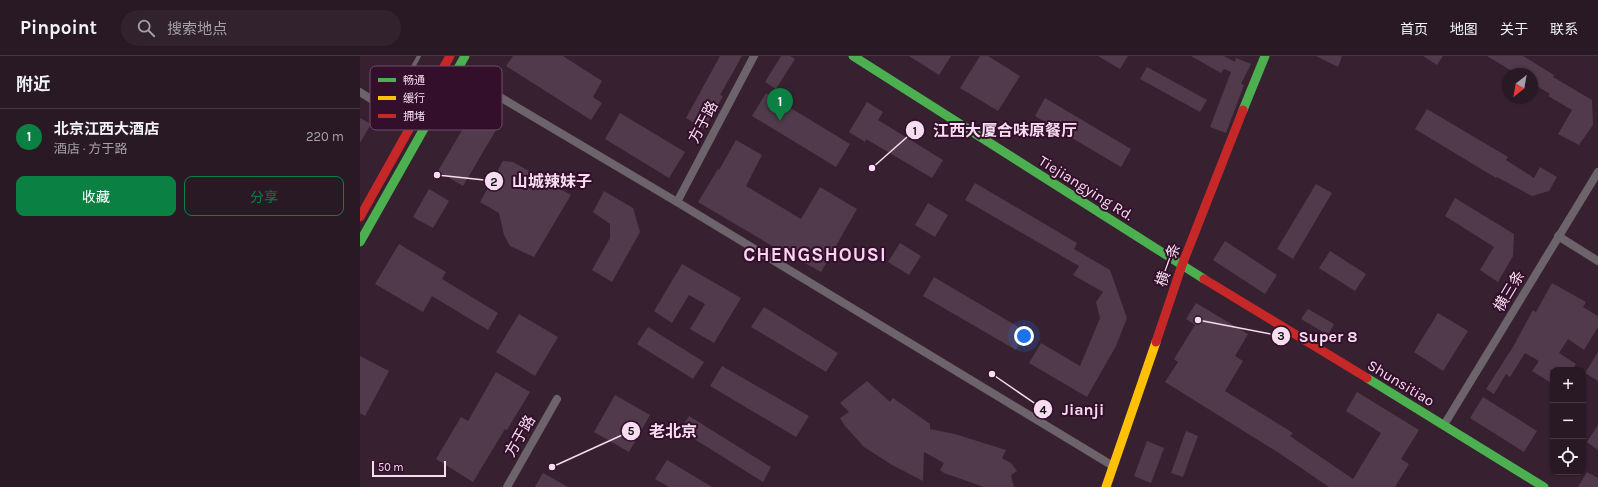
<!DOCTYPE html>
<html lang="zh">
<meta charset="utf-8">
<style>
:root{--surface:#291925;--page:#31222d;--text:#f1f3f6;--muted:#a5a0a7;--line:#453842;--accent:#0b8043}
body{margin:0;font-family:Karla,"Noto Sans SC",sans-serif;background:var(--page);color:var(--text)}
.controls{position:absolute;right:12px;bottom:12px;display:grid;overflow:hidden;border-radius:8px;box-shadow:0 1px 3px #0004}
.controls button{width:36px;height:36px;display:grid;place-items:center;padding:0;border:0;border-bottom:1px solid var(--line);background:var(--surface);color:var(--text);font:20px sans-serif}
.compass{position:absolute;left:1142px;top:12px;width:36px;height:36px;border-radius:50%;background:var(--surface);box-shadow:0 1px 3px #0004;rotate:211deg}
.scale{position:absolute;left:12px;bottom:10px;width:74px;box-sizing:border-box;padding-left:4px;border:2px solid #f6ddef;border-top:0;font-size:11px;line-height:14px;white-space:nowrap;color:#f6ddef;-webkit-text-stroke:3px #340f2c;paint-order:stroke}
.you{position:absolute;left:664px;top:280px;width:14px;height:14px;margin:-10px;border:3px solid #fff;border-radius:50%;background:#1a73e8;box-shadow:0 0 0 6px #1a73e833}
.badge{display:grid;place-items:center;width:26px;height:26px;border-radius:50%;background:var(--accent);color:#fff;font-size:13px;font-weight:700}
.pin{position:absolute;translate:-50% -33px;filter:drop-shadow(0 1px 2px #0008)}
.pin::after{content:'';position:absolute;top:21px;width:14px;height:12px;background:inherit;clip-path:polygon(0 0,100% 0,50% 100%)}
.list{margin:0;padding:0;list-style:none}
h2{display:flex;justify-content:space-between;align-items:center;height:52px;margin:0;padding:0 16px;font-size:17px}
h2 small{font-size:13px;font-weight:400;color:var(--muted)}
.list li{display:grid;grid-template-columns:26px 1fr auto;gap:12px;align-items:center;box-sizing:border-box;height:56px;padding:0 16px;border-top:1px solid var(--line)}
.list b{display:block;font-size:15px;white-space:nowrap}
.list p{margin:0;font-size:13px;white-space:nowrap;color:var(--muted)}
.list em{font-size:13px;font-style:normal;color:var(--muted)}
.actions{display:flex;gap:8px;padding:12px 16px}
.actions a{flex:1;padding:9px 0;border:1px solid var(--accent);border-radius:8px;text-align:center;font-size:14px;color:var(--accent)}
.actions .main{background:var(--accent);color:#fff}
.icon{flex:none;width:22px;height:22px;fill:none;stroke:currentColor;stroke-width:2;stroke-linecap:round;stroke-linejoin:round}
.map{position:relative;flex:none;width:1238px;height:431px;overflow:hidden}
header{display:flex;align-items:center;gap:24px;box-sizing:border-box;height:56px;padding:0 20px;background:var(--surface);border-bottom:1px solid var(--line)}
header strong{font-size:19px}
nav{display:flex;gap:22px;margin-inline-start:auto;font-size:14px}
.search{width:280px;height:36px;background:var(--page);display:flex;align-items:center;gap:10px;box-sizing:border-box;padding:0 14px;border-radius:22px;color:var(--muted);font-size:15px}
main{display:flex}
aside{flex:1;background:var(--surface)}
.map>svg:first-child{display:block}
.building{fill:#503a4b}
.lines{fill:none;stroke-linecap:round;stroke-linejoin:round}
.lane{stroke:#6d636b;stroke-width:4}
.street{stroke:#6d636b;stroke-width:8}
.fast{stroke:#4caf50;stroke-width:9}
.slow{stroke:#ffc107;stroke-width:9}
.jam{stroke:#c62828;stroke-width:9}
.labels{text-anchor:middle;stroke-width:4;stroke-linejoin:round;paint-order:stroke}
.street-label{font-size:15px;fill:#f6ddef;stroke:#340f2c}
.district-label{font-size:19px;font-weight:bold;letter-spacing:1px;fill:#fcd4f1;stroke:#340f2c}
.key{fill:#340f2c;stroke:#6e4d66;stroke-width:1}
.key-label{font-size:11px;fill:#f6ddef}
.leader{fill:none;stroke:#f6ddef;stroke-width:1.5}
.callout-dot{fill:#f6ddef;stroke:#340f2c;stroke-width:1.5}
.mark-label{font-size:12px;text-anchor:middle;font-weight:bold;fill:#111}
.callout-label{font-size:16px;text-anchor:middle;font-weight:bold;fill:#f6ddef;stroke:#340f2c;stroke-width:4;stroke-linejoin:round;paint-order:stroke}
</style>
<header>
<strong>Pinpoint</strong>
<div class="search"><svg class="icon" aria-label="search" viewBox="0 0 24 24"><circle cx="10" cy="10" r="6"/><path d="M15 15l6 6"/></svg>搜索地点</div>
<nav><a>首页</a><a>地图</a><a>关于</a><a>联系</a></nav>
</header>
<main>
<aside>
<h2>附近<small></small></h2>
<ul class="list">
<li><span class="badge">1</span><div><b>北京江西大酒店</b><p>酒店 · 方于路</p></div><em>220 m</em></li>
</ul>
<div class="actions"><a class="main">收藏</a><a>分享</a></div>
</aside>
<div class="map">
<svg width="1238" height="431" viewBox="0 0 1238 431">
<rect width="100%" height="100%" fill="#372131"/>
<g class="building">
<polygon points="153,0 203,0 242,25 233,41 242,47 231,64 146,10"/>
<polygon points="360,0 382,0 360,39 363,40 344,73 326,62"/>
<polygon points="421,0 430,0 435,3 416,33 405,26"/>
<polygon points="549,0 591,0 579,19"/>
<polygon points="620,0 628,0 660,20 638,55 600,32"/>
<polygon points="738,0 768,0 760,13"/>
<polygon points="831,0 864,0 875,6 876,2 891,8 881,28 884,29 866,77 850,71 871,16 864,13 861,17"/>
<polygon points="956,0 982,0 978,11"/>
<polygon points="1063,0 1083,0 1077,9"/>
<polygon points="1127,0 1163,0 1194,19 1193,21 1232,44 1233,69 1219,89 1198,78 1212,54 1188,40 1190,38 1172,27 1172,18 1157,18"/>
<polygon points="787,11 847,44 840,56 780,23"/>
<polygon points="406,37 490,88 476,111 392,60"/>
<polygon points="685,42 771,93 761,111 675,60"/>
<polygon points="507,46 523,56 518,64 583,104 572,122 506,83 505,86 489,76"/>
<polygon points="1067,53 1148,101 1146,104 1174,122 1180,111 1197,121 1189,135 1172,140 1137,121 1136,122 1055,73"/>
<polygon points="114,54 139,69 103,130 78,115"/>
<polygon points="260,57 325,96 309,122 245,83"/>
<polygon points="0,62 11,68 0,87"/>
<polygon points="376,84 402,99 386,130 441,163 460,131 497,153 461,216 420,193 419,194 338,146 358,113 359,114"/>
<polygon points="143,105 153,106 211,139 174,201 150,190 144,179 139,157 120,146"/>
<polygon points="615,127 717,187 714,193 750,214 767,262 756,290 727,341 669,307 681,287 720,310 740,262 736,246 743,236 713,219 719,210 605,144"/>
<polygon points="956,128 972,137 933,203 917,193"/>
<polygon points="69,133 89,145 73,172 53,161"/>
<polygon points="244,135 273,152 280,176 252,226 232,214 250,182 250,168 233,156"/>
<polygon points="1095,142 1154,178 1153,200 1138,226 1120,214 1134,191 1085,160"/>
<polygon points="568,147 588,159 575,181 555,169"/>
<polygon points="865,185 917,219 905,238 853,204"/>
<polygon points="540,187 561,200 549,219 528,206"/>
<polygon points="39,188 86,216 82,223 138,257 128,274 72,240 63,256 15,228"/>
<polygon points="970,195 1006,218 995,235 959,212"/>
<polygon points="322,208 381,242 354,287 330,273 345,248 329,239 312,267 294,255"/>
<polygon points="574,221 667,276 656,294 563,240"/>
<polygon points="1192,227 1226,246 1223,251 1238,260 1238,271 1224,294 1208,283 1199,297 1216,308 1212,314 1189,314 1193,316 1193,328 1172,315 1179,305 1165,297 1150,321 1146,318 1134,338 1126,333 1153,291 1173,254 1176,256"/>
<polygon points="836,247 888,278 875,300 883,305 865,335 933,377 930,380 993,423 1021,377 986,355 997,336 1059,374 1041,403 1049,408 1035,431 969,431 919,397 805,326 818,306 814,303 835,269 826,263"/>
<polygon points="404,251 478,297 466,316 391,271"/>
<polygon points="948,253 974,268 968,279 941,263"/>
<polygon points="1078,257 1108,275 1083,315 1054,296"/>
<polygon points="159,258 198,281 175,320 136,296"/>
<polygon points="288,271 344,306 333,323 277,288"/>
<polygon points="1238,296 1238,325 1225,317"/>
<polygon points="0,300 29,315 5,360 0,357"/>
<polygon points="362,310 449,360 436,381 350,330"/>
<polygon points="136,316 170,336 147,374 145,373 113,426 76,403 101,361 108,365"/>
<polygon points="507,325 530,346 533,342 570,368 570,373 595,378 646,394 642,402 651,407 657,415 651,419 654,431 624,431 584,417 580,414 584,407 564,396 563,425 532,409 504,391 485,370 480,362 489,356 480,347"/>
<polygon points="255,339 290,359 269,396 234,376"/>
<polygon points="1123,341 1177,375 1164,396 1110,362"/>
<polygon points="329,360 411,411 403,426 320,374"/>
<polygon points="1238,369 1238,394 1227,386"/>
<polygon points="826,375 838,380 823,421 811,417"/>
<polygon points="787,385 804,392 791,427 774,420"/>
<polygon points="307,404 352,431 309,431 295,423"/>
<polygon points="1227,416 1238,422 1238,431 1218,431"/>
<polygon points="183,417 208,431 175,431"/>
</g>
<g class="lines">
<polyline class="lane" points="41,47 43,29 59,0"/>
<g class="street">
<polyline points="96,15 317,146 753,410"/>
<polyline points="0,36 25,52 41,47 58,58"/>
<polyline points="317,146 394,0"/>
<polyline points="1198,180 1238,205"/>
<polyline points="1084,369 1238,116"/>
<polyline points="147,431 197,343"/>
</g>
<g class="fast">
<polyline points="493,0 844,223"/>
<polyline points="883,54 905,0"/>
<polyline points="0,186 105,0"/>
<polyline points="1007,322 1184,431"/>
</g>
<polyline class="slow" points="746,431 796,286"/>
<g class="jam">
<polyline points="0,161 90,0"/>
<polyline points="844,223 1007,322"/>
<polyline points="796,286 822,209 883,54"/>
</g>
</g>
<g class="labels">
<g class="street-label">
<text transform="translate(343 66) rotate(-62)" y="5">方于路</text>
<text transform="translate(726 132) rotate(32)" y="5">Tiejiangying Rd.</text>
<text transform="translate(808 209) rotate(-70)" y="5">横一条</text>
<text transform="translate(1149 235) rotate(-59)" y="5">横三条</text>
<text transform="translate(1041 327) rotate(31)" y="5">Shunsitiao</text>
<text transform="translate(160 380) rotate(-60)" y="5">方于路</text>
</g>
<g class="district-label">
<text x="455" y="205">CHENGSHOUSI</text>
</g>
</g>
<rect x="10" y="10" width="132" height="64" rx="6" class="key"/>
<rect x="18" y="22" width="18" height="4" fill="#4caf50"/>
<rect x="18" y="40" width="18" height="4" fill="#ffc107"/>
<rect x="18" y="58" width="18" height="4" fill="#c62828"/>
<g class="key-label">
<text x="43" y="28">畅通</text>
<text x="43" y="46">缓行</text>
<text x="43" y="64">拥堵</text>
</g>
<path class="leader" d="M512 112L555 74M77 119L134 125M838 264L921 280M632 318L683 353M192 411L271 375"/>
<g class="callout-dot">
<circle cx="512" cy="112" r="4"/>
<circle cx="77" cy="119" r="4"/>
<circle cx="838" cy="264" r="4"/>
<circle cx="632" cy="318" r="4"/>
<circle cx="192" cy="411" r="4"/>
<circle cx="555" cy="74" r="10"/>
<circle cx="134" cy="125" r="10"/>
<circle cx="921" cy="280" r="10"/>
<circle cx="683" cy="353" r="10"/>
<circle cx="271" cy="375" r="10"/>
</g>
<g class="mark-label">
<text x="555" y="79">1</text>
<text x="134" y="130">2</text>
<text x="921" y="284">3</text>
<text x="683" y="358">4</text>
<text x="271" y="379">5</text>
</g>
<g class="callout-label">
<text x="645" y="80">江西大厦合味原餐厅</text>
<text x="192" y="131">山城辣妹子</text>
<text x="968" y="286">Super 8</text>
<text x="723" y="359">Jianji</text>
<text x="313" y="381">老北京</text>
</g>
</svg>
<div class="controls">
<button>+</button>
<button>−</button>
<button><svg class="icon" aria-label="locate" viewBox="0 0 24 24"><circle cx="12" cy="12" r="6"/><path d="M12 2v4M12 18v4M2 12h4M18 12h4"/></svg></button>
</div>
<svg class="compass" viewBox="-18 -18 36 36"><path d="M0-13l5 13h-10z" fill="#e53935"/><path d="M0 13l5-13h-10z" fill="#a5a0a7"/></svg>
<div class="scale">50 m</div>
<div class="you"></div>
<div class="pin badge" style="left:420px;top:65px">1</div>
</div>
</main>
